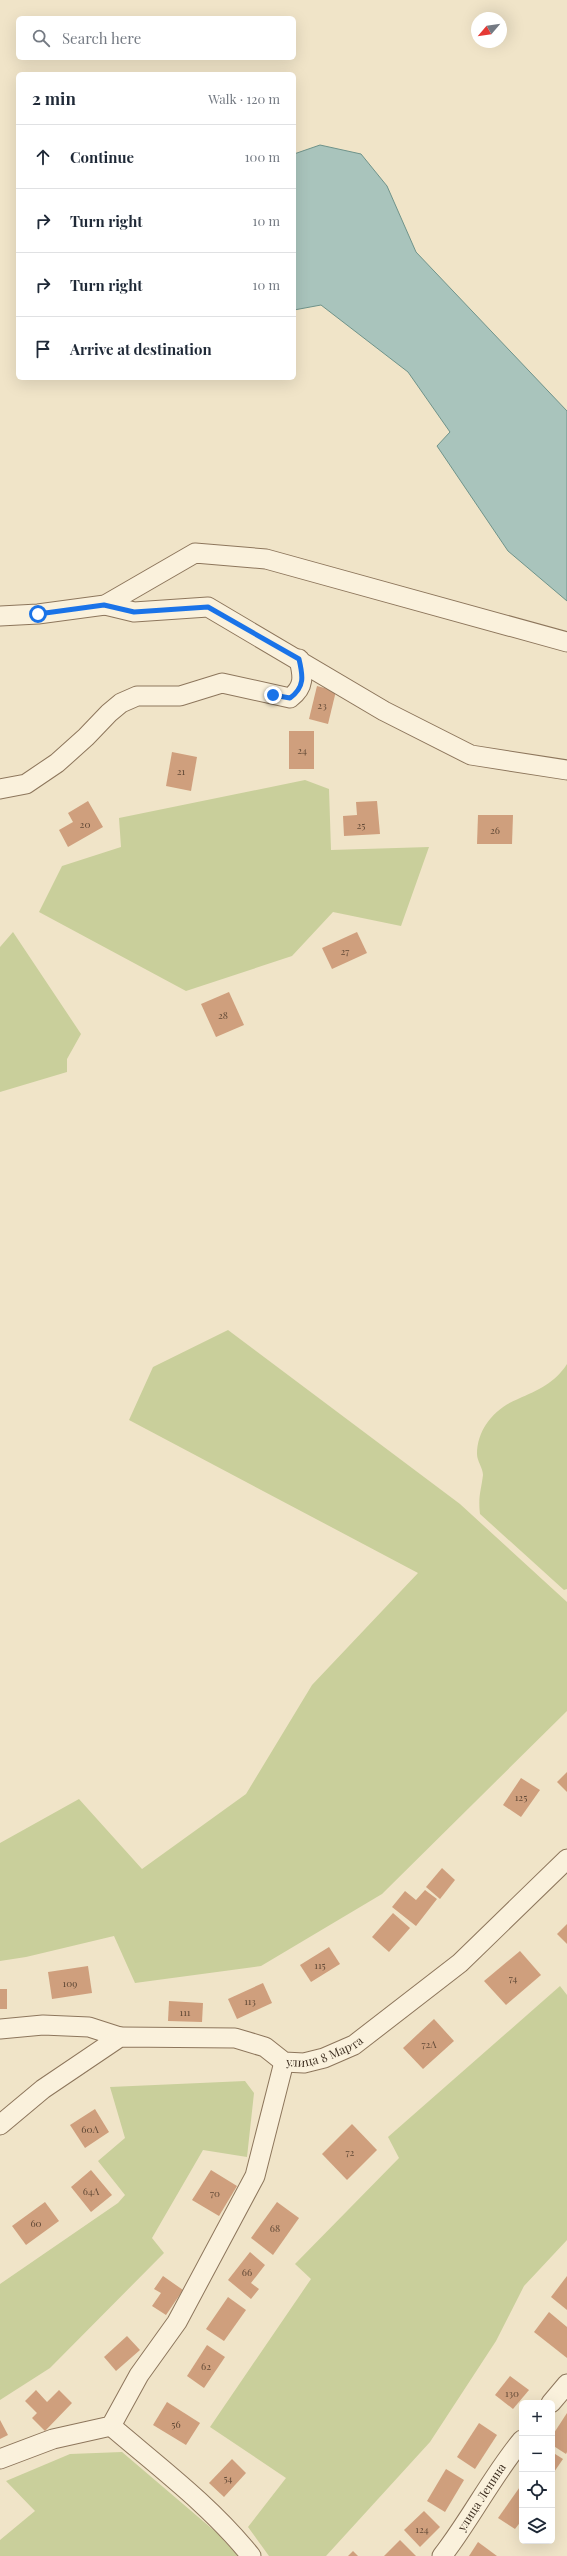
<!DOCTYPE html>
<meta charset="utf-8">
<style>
:root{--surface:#fff;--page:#f6f6f7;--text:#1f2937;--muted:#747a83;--line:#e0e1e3}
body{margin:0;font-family:"Playfair Display",serif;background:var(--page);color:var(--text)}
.controls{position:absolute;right:12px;bottom:12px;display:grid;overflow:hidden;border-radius:6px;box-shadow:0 4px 16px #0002}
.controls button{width:36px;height:36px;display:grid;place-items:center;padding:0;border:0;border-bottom:1px solid var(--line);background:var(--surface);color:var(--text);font:20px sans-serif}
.compass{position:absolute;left:471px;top:12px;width:36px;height:36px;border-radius:50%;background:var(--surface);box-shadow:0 4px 16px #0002;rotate:241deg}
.stop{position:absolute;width:12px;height:12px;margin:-9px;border:3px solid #1a73e8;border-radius:50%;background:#fff}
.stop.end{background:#1a73e8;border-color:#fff;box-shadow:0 1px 4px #0008}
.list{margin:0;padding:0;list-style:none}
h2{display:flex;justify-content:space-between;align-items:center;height:52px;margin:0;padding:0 16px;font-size:17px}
h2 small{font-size:13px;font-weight:400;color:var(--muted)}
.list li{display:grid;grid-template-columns:26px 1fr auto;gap:12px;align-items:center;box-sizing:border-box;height:64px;padding:0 16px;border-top:1px solid var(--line)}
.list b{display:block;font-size:15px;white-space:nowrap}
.list em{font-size:13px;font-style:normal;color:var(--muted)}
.icon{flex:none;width:22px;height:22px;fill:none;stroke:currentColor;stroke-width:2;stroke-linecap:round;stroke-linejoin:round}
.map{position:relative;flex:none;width:567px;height:2556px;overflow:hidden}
.search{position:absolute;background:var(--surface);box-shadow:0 4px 16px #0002;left:16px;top:16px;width:280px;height:44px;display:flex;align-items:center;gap:10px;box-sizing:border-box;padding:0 14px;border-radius:6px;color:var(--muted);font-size:15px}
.panel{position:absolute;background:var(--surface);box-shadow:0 4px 16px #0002;left:16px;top:72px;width:280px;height:308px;border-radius:6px}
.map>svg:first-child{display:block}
.green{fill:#c9cf9b}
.water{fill:#a9c4bc;stroke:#6f938a}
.building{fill:#cf9f7d}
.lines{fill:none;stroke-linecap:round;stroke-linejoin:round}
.minor-casing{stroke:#8d765c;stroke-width:21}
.minor{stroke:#faf1dc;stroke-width:19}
.route{stroke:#1a73e8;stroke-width:5}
.labels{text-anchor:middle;stroke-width:4;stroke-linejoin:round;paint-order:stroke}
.number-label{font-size:10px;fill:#624a37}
.street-label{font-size:12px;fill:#3d2e20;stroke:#f7eed8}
</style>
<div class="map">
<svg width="567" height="2556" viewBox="0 0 567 2556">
<rect width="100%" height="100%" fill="#f0e4c8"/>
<g class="green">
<polygon points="305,780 329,789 331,850 429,847 401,926 333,912 292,956 186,991 39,912 62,866 121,847 119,818"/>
<polygon points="13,932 81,1034 67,1059 67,1072 0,1092 0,947"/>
<polygon points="228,1330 460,1504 567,1602 567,1711 382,1894 261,1966 135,1983 114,1936 26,1957 0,1961 0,1843 79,1799 142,1869 246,1794 312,1685 418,1573 129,1420 153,1367"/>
<path d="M567 1364V1589L564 1590 480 1514C478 1496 481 1491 483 1475 483 1468 477 1461 477 1454 477 1429 495 1408 518 1399 538 1390 555 1383 567 1364Z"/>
<polygon points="560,1986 567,1995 567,2240 524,2286 496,2341 430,2442 326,2556 269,2556 248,2527 286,2478 210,2427 311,2279 295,2264 399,2158 388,2137"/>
<polygon points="245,2081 254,2093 247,2157 203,2150 152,2238 164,2253 50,2368 0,2400 0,2284 118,2203 125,2195 98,2161 125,2138 110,2087"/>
<polygon points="122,2452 217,2533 238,2556 0,2556 0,2540 35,2511 6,2481 70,2454"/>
</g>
<polygon class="water" points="320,145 361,154 387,186 416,252 567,411 567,601 508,551 437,446 450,432 408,372 321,305 294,310 294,154"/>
<g class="building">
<polygon points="317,686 336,691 328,724 309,719"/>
<rect x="289" y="731" width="25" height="38"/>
<polygon points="172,752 197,757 191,791 166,786"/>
<polygon points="88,801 103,827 68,847 59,830 73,822 68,813"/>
<polygon points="377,801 380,834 344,836 343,816 357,815 356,802"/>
<polygon points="478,815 513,815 512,844 477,844"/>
<polygon points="357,932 367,953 332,969 322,948"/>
<polygon points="229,992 244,1025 216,1037 201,1004"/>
<polygon points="567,1772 567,1792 557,1782"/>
<polygon points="521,1778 540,1790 521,1817 503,1805"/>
<polygon points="442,1868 455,1880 440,1899 426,1887"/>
<polygon points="425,1890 437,1899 416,1926 392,1907 405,1891 416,1900"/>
<polygon points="393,1913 410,1928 389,1952 372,1937"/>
<polygon points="567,1924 567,1944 557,1934"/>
<polygon points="329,1947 340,1964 311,1982 300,1965"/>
<polygon points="520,1951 541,1975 506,2005 484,1981"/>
<polygon points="88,1966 92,1993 52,1999 48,1972"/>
<polygon points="263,1983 272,2003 237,2019 228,1999"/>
<rect x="0" y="1989" width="7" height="20"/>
<polygon points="169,2001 203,2003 202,2022 168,2021"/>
<polygon points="434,2019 454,2041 423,2069 403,2048"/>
<polygon points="95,2109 109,2132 85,2148 70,2125"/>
<polygon points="352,2124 377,2150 347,2180 322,2154"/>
<polygon points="91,2170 112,2195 91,2212 71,2187"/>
<polygon points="211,2170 237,2186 219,2216 192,2200"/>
<polygon points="45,2202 59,2221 26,2245 12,2226"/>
<polygon points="277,2202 299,2218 273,2255 251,2238"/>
<polygon points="250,2252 265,2265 251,2283 259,2289 251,2299 228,2280"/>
<polygon points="163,2276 183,2290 166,2315 152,2306 161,2293 154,2289"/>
<polygon points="567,2276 567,2310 551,2297"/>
<polygon points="228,2297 246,2310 224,2341 206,2329"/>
<polygon points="549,2312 567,2327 567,2358 534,2332"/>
<polygon points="127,2336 140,2350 116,2371 104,2357"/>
<polygon points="207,2345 225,2357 204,2388 187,2376"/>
<polygon points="510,2376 529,2390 513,2409 495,2395"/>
<polygon points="36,2390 47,2402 59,2390 72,2403 45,2431 32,2418 37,2413 25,2401"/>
<polygon points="167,2402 200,2423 186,2445 153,2425"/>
<polygon points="567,2413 567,2452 566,2454 552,2445 552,2436"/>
<polygon points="0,2420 8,2435 0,2439"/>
<polygon points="479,2423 497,2435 475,2469 457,2457"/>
<polygon points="552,2452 563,2459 552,2475"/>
<polygon points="232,2459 246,2473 224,2497 209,2483"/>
<polygon points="446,2469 464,2480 445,2512 427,2501"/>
<polygon points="522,2484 522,2520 515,2529 498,2518"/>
<polygon points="424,2511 440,2527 420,2547 404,2530"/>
<polygon points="400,2540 416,2556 384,2556"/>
<polygon points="478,2542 497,2556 469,2556"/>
<polygon points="353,2551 358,2556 348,2556"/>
</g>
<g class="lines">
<defs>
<g id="minor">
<polyline points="105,605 134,612 208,607 384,711 471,755 567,770"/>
<polyline points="0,616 38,614 105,605 195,553 266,559 567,642"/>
<path d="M0 789 26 784 57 763 86 737 109 713 121 703 137 696H180L222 683 290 698C305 687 303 676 299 659"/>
<polyline points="0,2029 43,2025 89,2027 120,2037"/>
<path id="s1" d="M0 2125 43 2089 120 2037 235 2038 265 2047 284 2062 304 2063 324 2058 354 2045 460 1963 567 1859"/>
<polyline points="551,2403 567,2384"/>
<path d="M111 2426C160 2468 211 2506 251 2556"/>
<polyline points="0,2459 53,2439 111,2426 139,2375 177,2322 255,2176 284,2062"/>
<path id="s2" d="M442 2556C471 2519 492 2476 522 2440"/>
</g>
</defs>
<use href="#minor" class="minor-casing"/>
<use href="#minor" class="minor"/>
</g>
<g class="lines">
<path class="route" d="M38 614 104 605 134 612 208 607 299 659C303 676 305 687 290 698L273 695"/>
</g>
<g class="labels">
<g class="number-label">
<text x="322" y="709">23</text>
<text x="302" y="754">24</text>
<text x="181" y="775">21</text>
<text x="85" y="828">20</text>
<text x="361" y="829">25</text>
<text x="495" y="834">26</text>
<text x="345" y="955">27</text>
<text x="223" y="1019">28</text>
<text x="521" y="1801">125</text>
<text x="320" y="1969">115</text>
<text x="513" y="1982">74</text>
<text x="70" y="1987">109</text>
<text x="250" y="2005">113</text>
<text x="185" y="2016">111</text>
<text x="429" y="2048">72А</text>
<text x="90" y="2133">60А</text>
<text x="350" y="2156">72</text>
<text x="91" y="2195">64А</text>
<text x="215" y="2197">70</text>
<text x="36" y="2227">60</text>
<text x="275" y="2232">68</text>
<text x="247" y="2276">66</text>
<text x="206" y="2370">62</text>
<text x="512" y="2397">130</text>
<text x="176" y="2428">56</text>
<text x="228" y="2482">54</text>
<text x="422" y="2533">124</text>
</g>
<g class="street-label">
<text dy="4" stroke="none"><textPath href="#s1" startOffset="362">улица 8 Марта</textPath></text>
<text dy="4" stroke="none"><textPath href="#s2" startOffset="71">улица Ленина</textPath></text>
</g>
</g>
</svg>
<div class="controls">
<button>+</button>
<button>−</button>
<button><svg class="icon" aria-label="locate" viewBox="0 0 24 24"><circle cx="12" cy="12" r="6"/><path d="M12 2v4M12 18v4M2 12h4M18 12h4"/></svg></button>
<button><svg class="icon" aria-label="layers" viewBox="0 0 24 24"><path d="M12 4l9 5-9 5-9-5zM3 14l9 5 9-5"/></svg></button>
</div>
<svg class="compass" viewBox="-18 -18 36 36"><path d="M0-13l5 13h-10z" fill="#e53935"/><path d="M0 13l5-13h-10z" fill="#747a83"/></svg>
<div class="stop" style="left:38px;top:614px"></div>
<div class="stop end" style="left:273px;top:695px"></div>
<div class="search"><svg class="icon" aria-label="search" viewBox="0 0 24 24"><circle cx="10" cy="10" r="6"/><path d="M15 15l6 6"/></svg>Search here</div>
<section class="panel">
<h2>2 min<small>Walk · 120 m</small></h2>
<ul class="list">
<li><svg class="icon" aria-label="ahead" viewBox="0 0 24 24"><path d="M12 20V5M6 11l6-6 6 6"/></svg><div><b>Continue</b></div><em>100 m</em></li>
<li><svg class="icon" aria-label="right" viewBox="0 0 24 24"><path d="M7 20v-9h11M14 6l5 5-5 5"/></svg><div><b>Turn right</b></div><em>10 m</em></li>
<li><svg class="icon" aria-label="right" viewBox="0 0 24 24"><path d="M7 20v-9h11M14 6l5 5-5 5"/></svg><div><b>Turn right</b></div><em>10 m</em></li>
<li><svg class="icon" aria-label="arrive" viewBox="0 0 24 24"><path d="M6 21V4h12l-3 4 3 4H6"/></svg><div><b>Arrive at destination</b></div></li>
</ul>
</section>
</div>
